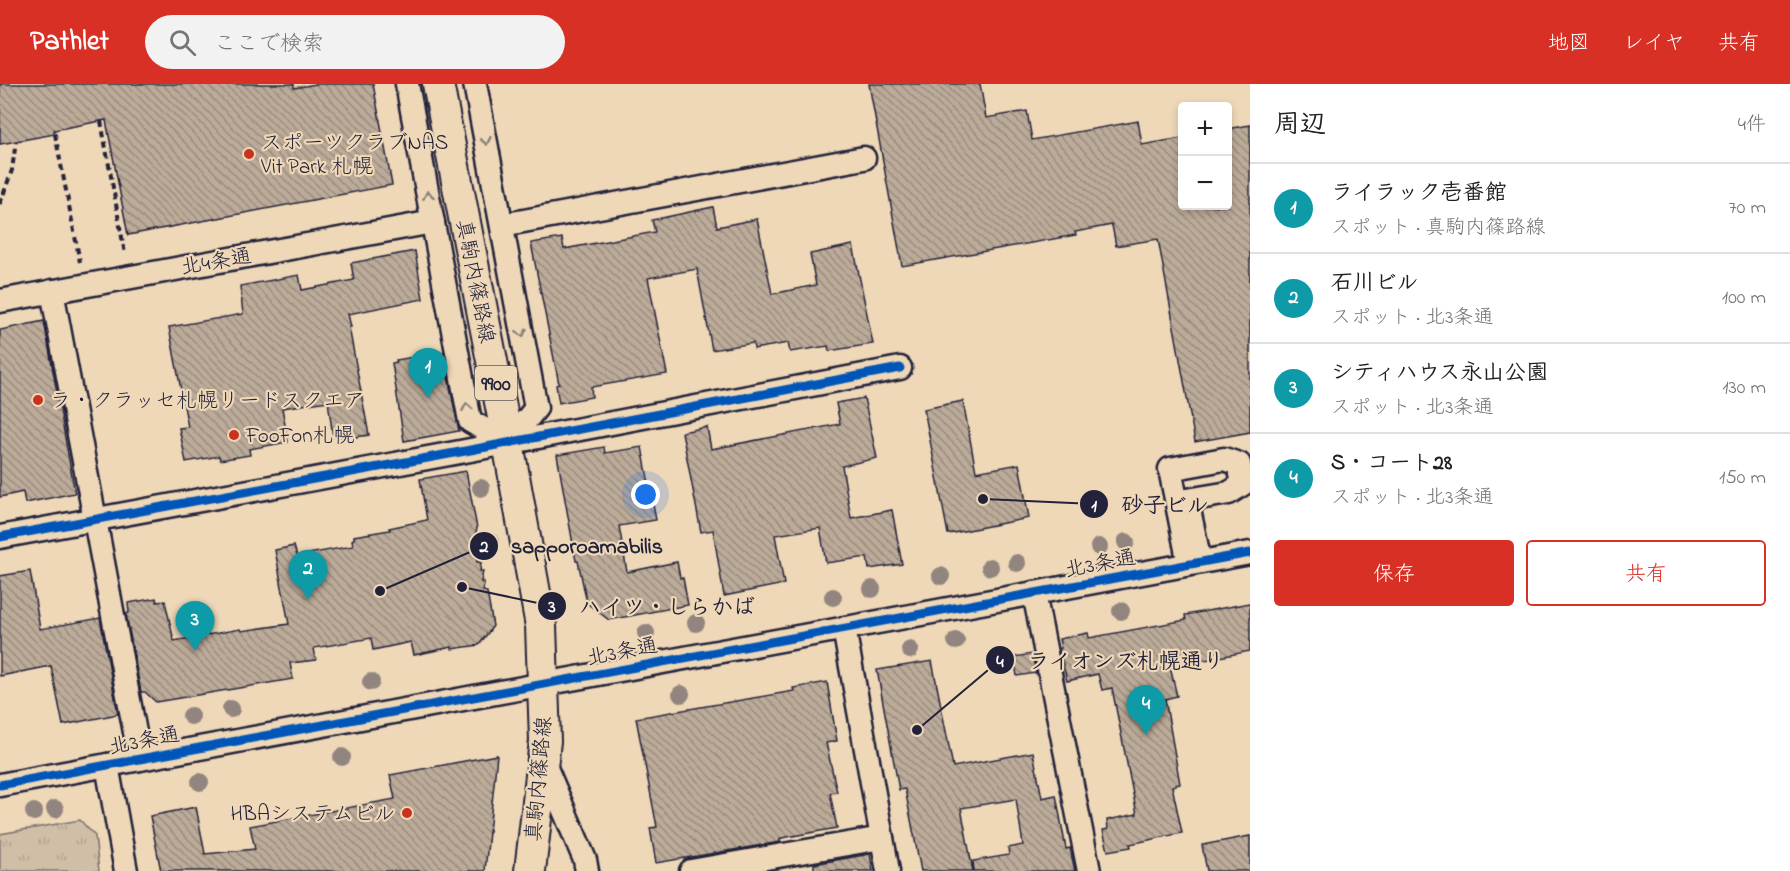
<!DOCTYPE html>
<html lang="ja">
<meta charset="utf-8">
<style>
:root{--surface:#fff;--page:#f2f2f2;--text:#202124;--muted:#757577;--line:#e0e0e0;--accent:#d93025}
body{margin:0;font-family:"Indie Flower","Klee One",sans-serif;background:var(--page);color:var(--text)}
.controls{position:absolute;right:18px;top:18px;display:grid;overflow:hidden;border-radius:6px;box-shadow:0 3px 9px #0003}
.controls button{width:54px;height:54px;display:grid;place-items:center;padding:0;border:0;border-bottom:2px solid var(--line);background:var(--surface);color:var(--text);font:30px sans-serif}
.you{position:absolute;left:646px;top:411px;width:21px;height:21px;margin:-15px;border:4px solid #fff;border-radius:50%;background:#1a73e8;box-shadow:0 0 0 9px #1a73e833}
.badge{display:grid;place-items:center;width:39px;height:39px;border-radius:50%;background:var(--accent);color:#fff;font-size:20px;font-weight:700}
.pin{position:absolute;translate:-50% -50px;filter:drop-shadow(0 2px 3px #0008)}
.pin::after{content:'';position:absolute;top:32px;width:21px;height:18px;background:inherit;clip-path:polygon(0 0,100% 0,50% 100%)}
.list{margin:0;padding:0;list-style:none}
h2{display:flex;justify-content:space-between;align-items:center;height:78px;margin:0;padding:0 24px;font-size:26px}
h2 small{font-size:20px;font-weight:400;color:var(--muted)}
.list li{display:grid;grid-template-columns:39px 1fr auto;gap:18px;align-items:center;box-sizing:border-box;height:90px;padding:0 24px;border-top:2px solid var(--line)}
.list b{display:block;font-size:22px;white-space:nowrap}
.list p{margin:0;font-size:20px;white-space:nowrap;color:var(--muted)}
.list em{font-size:20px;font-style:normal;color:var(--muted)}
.actions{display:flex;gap:12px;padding:18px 24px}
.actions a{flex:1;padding:14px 0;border:2px solid var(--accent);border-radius:6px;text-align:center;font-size:21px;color:var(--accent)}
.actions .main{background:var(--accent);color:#fff}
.icon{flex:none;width:33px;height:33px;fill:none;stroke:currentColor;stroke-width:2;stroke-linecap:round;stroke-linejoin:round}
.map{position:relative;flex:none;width:1250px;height:787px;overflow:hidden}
header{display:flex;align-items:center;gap:36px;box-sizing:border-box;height:84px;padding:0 30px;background:var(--accent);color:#fff}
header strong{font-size:28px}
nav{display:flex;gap:33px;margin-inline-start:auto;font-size:21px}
.search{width:420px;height:54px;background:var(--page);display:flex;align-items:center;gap:15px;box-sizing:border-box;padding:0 21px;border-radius:33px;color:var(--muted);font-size:22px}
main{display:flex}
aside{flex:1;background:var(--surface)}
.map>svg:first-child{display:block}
.grass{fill:url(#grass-tufts);stroke:#7a7070;stroke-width:1.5}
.building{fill:url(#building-back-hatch);stroke:#22223b;stroke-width:1.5}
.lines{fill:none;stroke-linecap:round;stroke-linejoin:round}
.minor-casing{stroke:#22223b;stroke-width:27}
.major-casing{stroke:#22223b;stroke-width:34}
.path{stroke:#22223b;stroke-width:4;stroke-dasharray:6 4.5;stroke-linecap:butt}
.minor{stroke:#efd8b8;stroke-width:22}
.major{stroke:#efd8b8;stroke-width:30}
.cycleway-casing{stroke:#efd8b8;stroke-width:13}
.cycleway{stroke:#0057b8;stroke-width:9}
.tree{fill:#92857f}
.oneway{stroke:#887d7a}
.poi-dot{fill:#c8321e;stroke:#efd8b8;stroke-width:2}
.labels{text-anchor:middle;stroke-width:4.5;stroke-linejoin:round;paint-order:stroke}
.shield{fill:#efd8b8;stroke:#605960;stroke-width:1.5}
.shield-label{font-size:20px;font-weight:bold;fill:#22223b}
.poi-label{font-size:21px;fill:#22223b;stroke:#efd8b8;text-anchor:start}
.street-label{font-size:21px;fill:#22223b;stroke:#efd8b8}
.leader{fill:none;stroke:#22223b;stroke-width:2}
.callout-dot{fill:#22223b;stroke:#efd8b8;stroke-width:2}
.mark-label{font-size:18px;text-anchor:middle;font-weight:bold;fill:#fff}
.callout-label{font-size:22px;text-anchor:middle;font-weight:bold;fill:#22223b;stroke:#efd8b8;stroke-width:4.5;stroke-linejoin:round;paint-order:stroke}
</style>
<header>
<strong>Pathlet</strong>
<div class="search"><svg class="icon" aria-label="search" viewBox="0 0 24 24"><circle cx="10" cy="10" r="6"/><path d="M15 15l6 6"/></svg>ここで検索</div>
<nav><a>地図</a><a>レイヤ</a><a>共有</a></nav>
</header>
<main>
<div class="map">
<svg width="1250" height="787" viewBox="0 0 1250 787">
<defs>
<pattern id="grass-tufts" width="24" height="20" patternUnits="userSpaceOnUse" patternTransform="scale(1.5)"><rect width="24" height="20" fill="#d1bea6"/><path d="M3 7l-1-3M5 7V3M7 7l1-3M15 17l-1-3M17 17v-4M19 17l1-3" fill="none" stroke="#b3a390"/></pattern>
<pattern id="building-back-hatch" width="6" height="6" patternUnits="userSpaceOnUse" patternTransform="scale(1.5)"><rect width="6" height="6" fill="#bcab99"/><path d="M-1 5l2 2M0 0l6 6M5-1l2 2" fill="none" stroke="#988b7e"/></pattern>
</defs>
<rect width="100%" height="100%" fill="#efd8b8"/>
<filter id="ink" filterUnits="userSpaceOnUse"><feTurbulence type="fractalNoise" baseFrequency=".0167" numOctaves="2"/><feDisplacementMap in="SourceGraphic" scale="12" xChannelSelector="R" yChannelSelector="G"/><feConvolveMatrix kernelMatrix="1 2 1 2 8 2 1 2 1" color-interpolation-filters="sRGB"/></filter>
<g filter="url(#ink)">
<polygon class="grass" points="80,736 95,752 99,787 0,787 0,750"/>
<g class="building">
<polygon points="0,0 294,0 294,4 316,0 373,0 392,101 128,151 106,36 54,46 55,50 0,60"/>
<polygon points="869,0 980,0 986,34 1027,27 1032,56 1138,37 1142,61 1182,54 1182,122 1227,122 1227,45 1250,41 1250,348 1195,358 1158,155 1116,162 1112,141 1075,148 1076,151 902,182"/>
<polygon points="713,123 717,143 757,135 772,210 816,201 810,170 853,161 873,260 829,267 828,262 790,268 788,259 754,265 753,259 712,266 697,185 648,194 667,290 591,303 592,313 559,319 556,301 559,300 531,159 562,154 564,165 655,148 652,136"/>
<polygon points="415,167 423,215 348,230 351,243 349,243 369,351 341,355 340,352 333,353 328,317 282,324 288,358 249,365 250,371 220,376 219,372 186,378 179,344 188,343 169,243 243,230 240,202 299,191 302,206 354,196 351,179"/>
<polygon points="44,237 75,409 25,419 23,408 0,413 0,246"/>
<polygon points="443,268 459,347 404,357 392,279 397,278 396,276"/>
<polygon points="864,314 877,374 842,382 851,434 892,426 902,480 869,485 867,473 826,479 820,444 775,451 784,500 724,512 713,446 701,448 682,348 707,343 711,365 840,340 836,319"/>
<polygon points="963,317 976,388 1019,380 1029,434 948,450 924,325"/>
<polygon points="604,363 605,369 642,363 656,436 619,442 627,488 677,478 680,494 683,494 688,521 609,536 587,519 578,477 576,477 557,371"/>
<polygon points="466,387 477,444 474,458 477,458 477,478 481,478 480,487 483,487 481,498 484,498 483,507 487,508 493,542 479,561 452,565 452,563 414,571 411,558 373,566 371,554 314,564 316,576 290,579 293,595 156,618 145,608 141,608 126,530 129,529 128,519 156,514 157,518 165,517 174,557 240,545 241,547 289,540 275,466 294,462 297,472 353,462 352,456 354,455 354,452 390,446 389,444 427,436 420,395"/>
<polygon points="30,487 40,545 100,534 118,630 63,641 51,582 0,592 0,492"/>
<polygon points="1250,519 1250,567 1170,583 1177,612 1165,615 1180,700 1172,702 1182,749 1130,760 1131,763 1108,767 1103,746 1108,745 1107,736 1137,730 1112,604 1102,606 1098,590 1067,597 1059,565 1061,564 1059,555 1088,549 1089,554 1186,536 1185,531"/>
<polygon points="1032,570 1036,589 1017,592 1014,573"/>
<polygon points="932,577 953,683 1033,668 1042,714 1056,711 1066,765 1070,764 1075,787 974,787 973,777 1009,771 1008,764 1023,761 1016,715 961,724 973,787 921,787 905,705 899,706 877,586"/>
<polygon points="827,598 837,657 826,659 837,708 830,709 837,744 782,754 780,755 780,758 656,779 650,744 657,743 636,634 794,607 793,604"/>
<polygon points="497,671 485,787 161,787 150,732 196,723 205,770 255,765 250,742 395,715 390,691"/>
<polygon points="1250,752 1250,787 1207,787 1202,761"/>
<polygon points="870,770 873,787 814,787 814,780"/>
</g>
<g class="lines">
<defs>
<g id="minor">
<polyline points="407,0 470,337 508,359"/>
<polyline points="475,0 536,324 508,359"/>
<polyline points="502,141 864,74"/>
<polyline points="52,207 140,675"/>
<polyline points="0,217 433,138"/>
<polyline points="0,453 460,368 900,284"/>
<polyline points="1189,480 1170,385 1224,375 1239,380 1243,400 1229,409 1187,416 1200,478"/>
<polyline points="1034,509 1089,787"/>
<polyline points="844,544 888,787"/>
<polyline points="543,677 585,776 587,787"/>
<polyline points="107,681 126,787"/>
<polyline points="0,701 1250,469"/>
<polyline points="691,787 882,754"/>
</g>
<polyline id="major" points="438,0 508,359 541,542 545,657 530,787"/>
</defs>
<use href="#minor" class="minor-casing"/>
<use href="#major" class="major-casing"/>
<g class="path">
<polyline points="101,37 125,170"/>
<polyline points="55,50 80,178"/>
<polyline points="0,120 12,86 16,57"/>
</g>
<use href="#minor" class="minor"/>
<use href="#major" class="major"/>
<defs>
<g id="cycleway">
<polyline points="0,453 460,368 900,284"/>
<polyline points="0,701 1250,469"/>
</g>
</defs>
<use href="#cycleway" class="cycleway-casing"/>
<use href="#cycleway" class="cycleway"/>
</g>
<g class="tree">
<circle cx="481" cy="404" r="9"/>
<circle cx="490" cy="458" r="9"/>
<circle cx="1126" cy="458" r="9"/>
<circle cx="1099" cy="463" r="9"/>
<circle cx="1017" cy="479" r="9"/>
<circle cx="990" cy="483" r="9"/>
<circle cx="941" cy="492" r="9"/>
<circle cx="872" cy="505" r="9"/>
<circle cx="833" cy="513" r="9"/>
<circle cx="1121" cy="527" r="9"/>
<circle cx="696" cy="539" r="9"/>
<circle cx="646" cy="549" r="9"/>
<circle cx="956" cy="557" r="9"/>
<circle cx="910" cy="566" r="9"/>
<circle cx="371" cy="598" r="9"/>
<circle cx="681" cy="610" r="9"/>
<circle cx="231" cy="625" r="9"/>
<circle cx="191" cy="632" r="9"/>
<circle cx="342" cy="673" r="9"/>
<circle cx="200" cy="698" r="9"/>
<circle cx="55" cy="725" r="9"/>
<circle cx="34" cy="728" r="9"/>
</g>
<defs><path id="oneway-chevron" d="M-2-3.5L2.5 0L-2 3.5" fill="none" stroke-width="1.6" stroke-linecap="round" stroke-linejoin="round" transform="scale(1.5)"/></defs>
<g class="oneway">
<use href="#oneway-chevron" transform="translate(486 57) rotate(79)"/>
<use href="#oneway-chevron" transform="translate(428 111) rotate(-100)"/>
<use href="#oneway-chevron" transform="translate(522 249) rotate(79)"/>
<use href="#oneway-chevron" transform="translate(467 323) rotate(-100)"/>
</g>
</g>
<g class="poi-dot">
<circle cx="249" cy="70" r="6"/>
<circle cx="38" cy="316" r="6"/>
<circle cx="234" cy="351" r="6"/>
<circle cx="407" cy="729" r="6"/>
</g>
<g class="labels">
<rect class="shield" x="475" y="282" width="42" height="34" rx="4.5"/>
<g class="shield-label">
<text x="496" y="306">9900</text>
</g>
<g class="poi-label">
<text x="261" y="65">スポーツクラブNAS<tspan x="261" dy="24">Vit Park 札幌</tspan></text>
<text x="50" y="323">ラ・クラッセ札幌リードスクエア</text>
<text x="246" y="358">FooFon札幌</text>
<text x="395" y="736" text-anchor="end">HBAシステムビル</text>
</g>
<g class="street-label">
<text transform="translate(216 177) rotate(-10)" y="7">北4条通</text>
<text transform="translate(476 197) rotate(79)" y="7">真駒内篠路線</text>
<text transform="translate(1100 479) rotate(-11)" y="7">北3条通</text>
<text transform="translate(622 567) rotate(-11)" y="7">北3条通</text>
<text transform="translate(144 656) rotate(-11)" y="7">北3条通</text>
<text transform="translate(538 695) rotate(-85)" y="7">真駒内篠路線</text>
</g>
</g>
<path class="leader" d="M983 415L1094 420M380 507L484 462M462 503L552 522M917 646L1000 576"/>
<g class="callout-dot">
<circle cx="983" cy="415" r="6"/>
<circle cx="380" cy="507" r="6"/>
<circle cx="462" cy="503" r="6"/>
<circle cx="917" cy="646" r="6"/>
<circle cx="1094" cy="420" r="15"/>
<circle cx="484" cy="462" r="15"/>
<circle cx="552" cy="522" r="15"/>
<circle cx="1000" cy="576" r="15"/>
</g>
<g class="mark-label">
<text x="1094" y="427">1</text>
<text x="484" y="468">2</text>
<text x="552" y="528">3</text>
<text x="1000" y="583">4</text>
</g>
<g class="callout-label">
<text x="1165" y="428">砂子ビル</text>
<text x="587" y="469">sapporoamabilis</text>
<text x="667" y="530">ハイツ・しらかば</text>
<text x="1126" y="584">ライオンズ札幌通り</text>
</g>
</svg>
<div class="controls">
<button>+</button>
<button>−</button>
</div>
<div class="you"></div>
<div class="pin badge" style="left:428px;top:314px;background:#0f9aa8">1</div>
<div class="pin badge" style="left:308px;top:516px;background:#0f9aa8">2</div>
<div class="pin badge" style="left:195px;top:567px;background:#0f9aa8">3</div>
<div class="pin badge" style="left:1146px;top:651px;background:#0f9aa8">4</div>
</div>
<aside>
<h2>周辺<small>4件</small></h2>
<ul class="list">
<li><span class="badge" style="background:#0f9aa8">1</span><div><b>ライラック壱番館</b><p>スポット · 真駒内篠路線</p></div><em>70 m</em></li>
<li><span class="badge" style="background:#0f9aa8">2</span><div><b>石川ビル</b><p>スポット · 北3条通</p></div><em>100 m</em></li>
<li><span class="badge" style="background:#0f9aa8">3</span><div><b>シティハウス永山公園</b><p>スポット · 北3条通</p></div><em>130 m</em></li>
<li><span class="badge" style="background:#0f9aa8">4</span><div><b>S・コート28</b><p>スポット · 北3条通</p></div><em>150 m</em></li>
</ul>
<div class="actions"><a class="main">保存</a><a>共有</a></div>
</aside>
</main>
